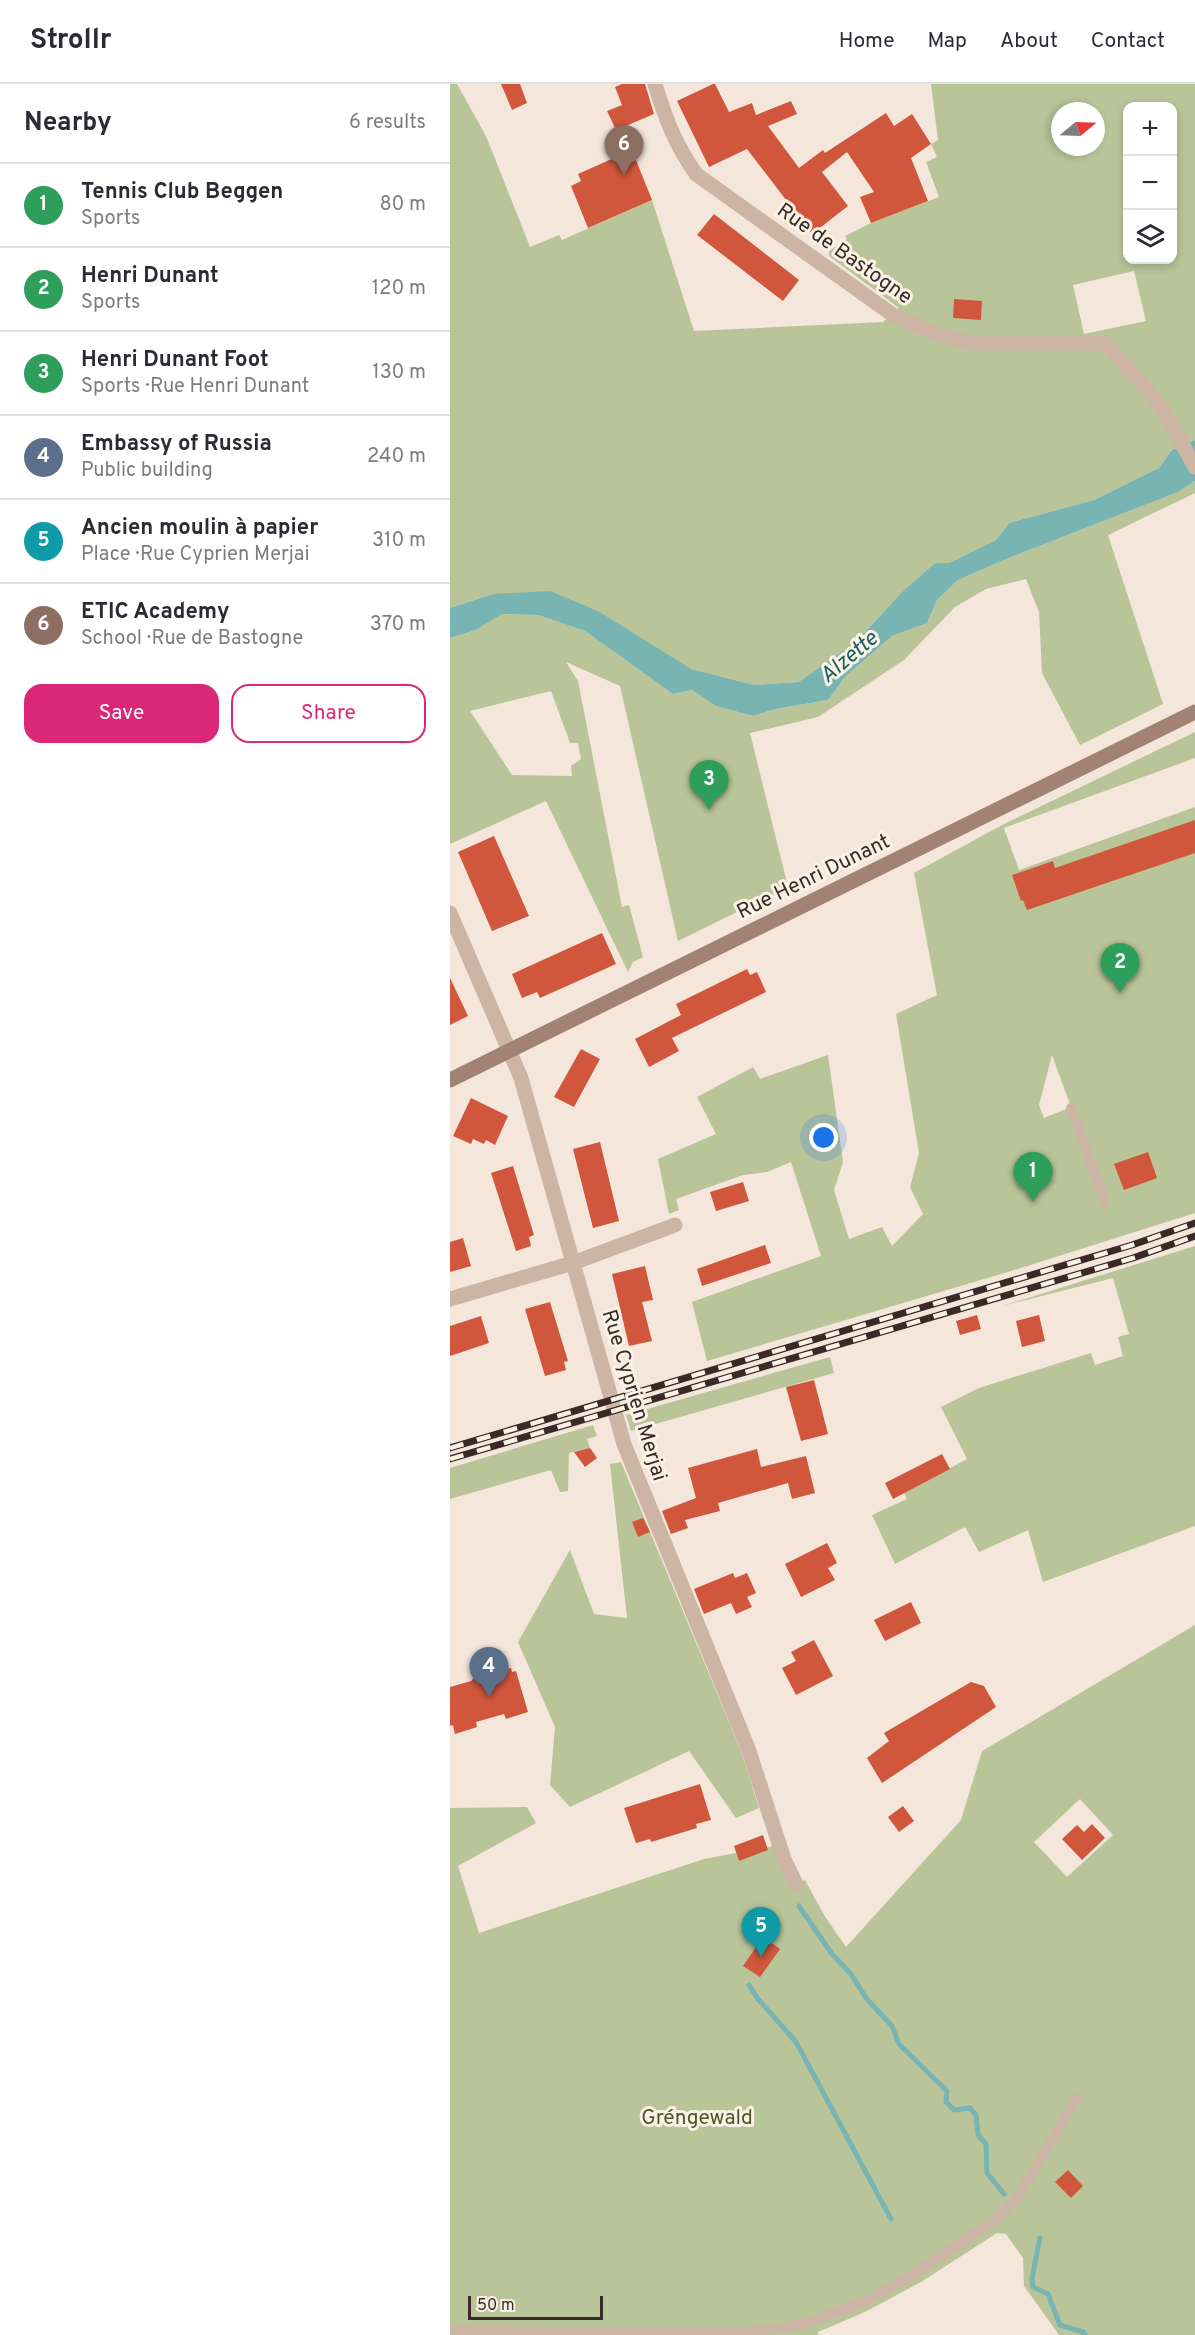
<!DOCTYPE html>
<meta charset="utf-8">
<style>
:root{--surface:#fff;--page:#f2f2f3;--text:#2b2b33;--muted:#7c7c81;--line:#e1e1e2;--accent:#db2777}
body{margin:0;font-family:Overpass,sans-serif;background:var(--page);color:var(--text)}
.controls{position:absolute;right:18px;top:18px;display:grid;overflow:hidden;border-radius:12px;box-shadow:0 3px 9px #0003}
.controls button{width:54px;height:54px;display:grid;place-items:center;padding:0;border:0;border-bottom:2px solid var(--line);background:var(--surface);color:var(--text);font:30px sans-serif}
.compass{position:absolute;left:601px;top:18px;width:54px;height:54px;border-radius:50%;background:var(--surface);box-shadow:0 3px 9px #0003;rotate:71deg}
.scale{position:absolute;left:18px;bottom:15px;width:135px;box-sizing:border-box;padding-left:6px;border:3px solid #382b27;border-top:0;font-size:16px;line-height:21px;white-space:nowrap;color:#382b27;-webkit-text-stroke:4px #fbf1e7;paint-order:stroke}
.you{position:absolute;left:374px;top:1054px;width:21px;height:21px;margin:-15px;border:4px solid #fff;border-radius:50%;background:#1a73e8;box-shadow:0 0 0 9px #1a73e833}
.badge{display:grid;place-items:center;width:39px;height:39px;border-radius:50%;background:var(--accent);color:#fff;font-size:20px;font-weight:700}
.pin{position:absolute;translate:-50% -50px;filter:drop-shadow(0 2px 3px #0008)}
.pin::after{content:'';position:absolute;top:32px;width:21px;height:18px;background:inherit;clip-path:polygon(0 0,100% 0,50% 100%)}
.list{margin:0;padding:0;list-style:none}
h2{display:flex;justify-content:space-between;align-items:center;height:78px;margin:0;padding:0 24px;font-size:26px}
h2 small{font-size:20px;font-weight:400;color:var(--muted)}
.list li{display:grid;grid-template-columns:39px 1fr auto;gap:18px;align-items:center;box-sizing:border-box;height:84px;padding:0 24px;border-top:2px solid var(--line)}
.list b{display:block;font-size:22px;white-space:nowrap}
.list p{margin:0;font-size:20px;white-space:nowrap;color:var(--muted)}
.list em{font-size:20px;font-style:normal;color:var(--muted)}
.actions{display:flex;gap:12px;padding:18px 24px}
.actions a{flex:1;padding:14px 0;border:2px solid var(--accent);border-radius:18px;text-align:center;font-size:21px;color:var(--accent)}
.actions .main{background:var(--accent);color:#fff}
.icon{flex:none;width:33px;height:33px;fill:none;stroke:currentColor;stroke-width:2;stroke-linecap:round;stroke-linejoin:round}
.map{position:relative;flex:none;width:745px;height:2251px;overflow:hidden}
header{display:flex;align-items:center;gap:36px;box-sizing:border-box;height:84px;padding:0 30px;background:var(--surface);border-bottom:2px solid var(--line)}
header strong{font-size:28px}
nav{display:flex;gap:33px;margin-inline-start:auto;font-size:21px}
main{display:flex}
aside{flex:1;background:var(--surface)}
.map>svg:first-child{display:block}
.green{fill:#b9c499;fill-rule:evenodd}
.water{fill:#77b4b2}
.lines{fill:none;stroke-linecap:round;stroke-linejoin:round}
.stream{stroke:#77b4b2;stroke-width:5}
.building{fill:#d0563c}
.lane{stroke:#cdb5a5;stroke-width:10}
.street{stroke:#cdb5a5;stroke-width:15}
.secondary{stroke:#a18376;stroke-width:15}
.rail-casing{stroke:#382b27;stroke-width:7}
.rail{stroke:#fbf1e7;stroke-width:4.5;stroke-dasharray:14;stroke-linecap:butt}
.labels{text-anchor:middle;stroke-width:6;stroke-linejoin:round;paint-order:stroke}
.street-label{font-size:21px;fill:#382b27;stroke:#fbf1e7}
.park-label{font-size:21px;fill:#4a5929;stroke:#fbf1e7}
.water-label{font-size:22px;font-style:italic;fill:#195e5e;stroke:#fbf1e7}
</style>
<header>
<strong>Strollr</strong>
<nav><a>Home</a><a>Map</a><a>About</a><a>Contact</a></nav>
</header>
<main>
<aside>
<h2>Nearby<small>6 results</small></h2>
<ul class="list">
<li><span class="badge" style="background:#2e9e5b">1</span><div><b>Tennis Club Beggen</b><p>Sports</p></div><em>80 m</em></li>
<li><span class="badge" style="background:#2e9e5b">2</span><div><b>Henri Dunant</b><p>Sports</p></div><em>120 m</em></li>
<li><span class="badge" style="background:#2e9e5b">3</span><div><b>Henri Dunant Foot</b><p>Sports · Rue Henri Dunant</p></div><em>130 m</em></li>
<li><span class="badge" style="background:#5c6f8a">4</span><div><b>Embassy of Russia</b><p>Public building</p></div><em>240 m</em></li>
<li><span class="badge" style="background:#0f9aa8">5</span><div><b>Ancien moulin à papier</b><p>Place · Rue Cyprien Merjai</p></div><em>310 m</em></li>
<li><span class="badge" style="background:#8d6e63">6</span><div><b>ETIC Academy</b><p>School · Rue de Bastogne</p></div><em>370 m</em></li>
</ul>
<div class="actions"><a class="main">Save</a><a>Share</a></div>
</aside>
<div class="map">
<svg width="745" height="2251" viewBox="0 0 745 2251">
<rect width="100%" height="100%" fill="#f4e6db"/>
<g class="green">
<path d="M0 0H7L36 52 80 163 109 151 112 156 202 116 244 247 433 238 449 224 379 172V167L397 155 395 152 421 139 489 113 476 78 487 73 481 60 488 56 481 0H745V356L722 366 709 384 644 416 559 439 546 456 499 479H485L453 507 406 558 350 598 304 601 240 585 150 528 43 510 0 524ZM678 22H722V176H678ZM610 27H646V63H610ZM684 187 696 237 634 250 623 201Z"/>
<path d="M745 397V409L658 451 713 620 630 661 592 589 589 528 576 495 536 505 505 523 454 576 368 633 300 649 338 803 228 857 170 602 116 578 128 597 172 823 179 821 193 873 183 878 178 888 96 717 0 760V554L26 546 52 530 88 531 135 547 223 610 242 606 266 622 303 632 325 625 378 616 396 592 442 552 477 539 487 516 508 496 561 473 728 408ZM101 607 120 659H128L131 675 121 682 122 692 62 691 20 627Z"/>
<path d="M745 648V674L554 744 569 786 745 723V1129L558 1188 257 1277 242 1218 371 1172 341 1078 317 1088 293 1091 226 1115 229 1126 219 1130 208 1075 266 1050 247 1013 303 983 310 995 378 971 393 1078 384 1106 399 1155 432 1143 442 1162 473 1130 460 1103 469 1069 446 930 487 911 464 789 552 741ZM602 971 621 1023 594 1034 589 1021Z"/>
<polygon points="745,1162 745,1442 593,1498 578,1446 529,1468 515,1443 445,1480 422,1431 457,1415 454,1409 517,1375 491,1323 529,1304 641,1269 645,1281 673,1272 668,1253 679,1250 663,1194 552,1222"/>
<polygon points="380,1273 384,1289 181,1347 176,1331"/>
<polygon points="143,1341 147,1352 137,1355 140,1364 119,1369 118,1407 110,1408 101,1386 0,1415 0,1384"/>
<polygon points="171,1378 291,1667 309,1724 286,1734 239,1667 120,1723 100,1701 105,1643 68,1558 120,1466 144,1530 177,1534 160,1380"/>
<path d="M745 1541V2251H609L574 2202 573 2174 556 2150 547 2149 471 2198 415 2228 368 2248V2251H0V1724L77 1723 86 1739 8 1782 29 1849 254 1775 323 1762 346 1800 355 1796 374 1831 396 1863 511 1736 532 1667ZM630 1715 663 1751 617 1793 584 1758Z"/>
</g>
<polygon class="water" points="745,356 745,397 728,408 561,473 508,496 487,516 477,539 442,552 396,592 378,616 325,625 303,632 266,622 242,606 223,610 135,547 88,531 52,530 26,546 0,554 0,524 43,510 100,507 150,528 241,585 304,601 349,598 406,558 453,507 485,479 499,479 546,456 559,439 644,416 709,384 722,366"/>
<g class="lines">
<g class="stream">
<polyline points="349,1822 382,1870 401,1890 416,1914 442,1942 449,1960 497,2007 496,2018 504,2026 520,2024 526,2031 528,2051 536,2060 537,2089 554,2110"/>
<polyline points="299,1901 308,1915 346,1958 441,2135"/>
<polyline points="590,2154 582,2194 583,2203 598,2210 610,2241 633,2248 635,2251"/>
</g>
</g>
<g class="building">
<polygon points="51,0 70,0 77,19 62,26"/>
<polygon points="172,0 195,0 204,30 166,46 157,27 172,21 165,3"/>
<polygon points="263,0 265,0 279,28 302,19 306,31 341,17 347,30 318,42 349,84 373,66 375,69 436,29 444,42 462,30 481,60 461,74 478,117 421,139 410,113 424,108 397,68 372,88 398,122 362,150 297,65 259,83 227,17"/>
<polygon points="182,66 202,116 138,144 121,102 131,97 128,90"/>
<polygon points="264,130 349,196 333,217 247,151"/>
<polygon points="504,215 532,217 531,236 503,234"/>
<polygon points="745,736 745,769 577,826 573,816 571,817 562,791 603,777 605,784"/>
<polygon points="44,752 79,832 42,847 8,768"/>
<polygon points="152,849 166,880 90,914 87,908 72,914 62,890"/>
<polygon points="297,885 300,891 307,888 316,908 222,954 229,967 199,983 185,955 231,931 226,920"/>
<polygon points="0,894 18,932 0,941"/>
<polygon points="131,965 150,975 124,1023 104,1013"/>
<polygon points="21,1014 58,1032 45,1061 36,1056 34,1060 23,1055 21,1060 3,1052"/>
<polygon points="150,1058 169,1137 143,1144 123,1065"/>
<polygon points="698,1068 707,1094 674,1106 664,1080"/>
<polygon points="63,1082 84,1151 79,1153 81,1162 66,1167 41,1089"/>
<polygon points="293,1098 299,1117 266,1127 260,1108"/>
<polygon points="13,1154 21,1182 0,1188 0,1158"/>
<polygon points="315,1161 321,1179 252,1202 247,1185"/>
<polygon points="195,1182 203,1216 192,1218 202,1257 179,1262 162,1190"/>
<polygon points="100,1218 118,1277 114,1278 116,1286 95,1292 75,1225"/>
<polygon points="527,1231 531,1245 510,1251 506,1237"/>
<polygon points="589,1231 595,1257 572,1263 566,1237"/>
<polygon points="31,1232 39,1259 0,1272 0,1242"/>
<polygon points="364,1296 378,1350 351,1357 336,1303"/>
<polygon points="140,1364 147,1374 135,1383 124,1368"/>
<polygon points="307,1365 311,1383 356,1372 365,1409 342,1415 338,1399 268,1419 270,1427 235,1436 238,1444 221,1450 212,1427 246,1414 238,1384"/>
<polygon points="492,1370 500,1385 443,1415 435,1399"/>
<polygon points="193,1434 200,1448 188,1453 182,1438"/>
<polygon points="377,1459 387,1479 378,1484 385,1496 351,1513 335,1480"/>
<polygon points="283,1489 285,1494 297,1489 306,1509 297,1513 302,1523 286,1530 281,1519 254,1530 244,1505"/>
<polygon points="461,1518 471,1539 435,1557 424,1536"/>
<polygon points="364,1556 383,1592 346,1611 332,1584 346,1577 341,1568"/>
<polygon points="61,1584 62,1588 66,1587 78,1628 56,1635 54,1630 26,1638 27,1643 5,1650 3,1641 0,1642 0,1603 21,1597 24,1594"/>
<polygon points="521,1598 534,1602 546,1623 432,1699 417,1674 439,1657 434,1649"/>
<polygon points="250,1700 261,1736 246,1740 247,1744 201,1758 200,1755 186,1759 174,1724"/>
<polygon points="453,1722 464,1737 449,1748 438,1733"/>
<polygon points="642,1740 655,1754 632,1776 612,1755 627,1741 634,1748"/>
<polygon points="313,1751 318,1766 289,1777 284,1762"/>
<polygon points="313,1853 330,1865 310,1893 293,1882"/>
<polygon points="618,2086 633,2102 621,2114 605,2098"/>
</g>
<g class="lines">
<g class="lane">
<polyline points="621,1024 655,1118"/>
<polyline points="0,2247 288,2249 333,2244 359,2238 418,2216 461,2192 548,2134 568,2113 627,2014"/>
</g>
<g class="street">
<path d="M205 0C216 36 224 58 246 90L443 231 483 249 520 259H655L696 304 715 329 745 383"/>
<polyline points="0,829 71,994 174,1360 298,1664 334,1775 346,1800"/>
<polyline points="0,1215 123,1179 225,1141"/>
</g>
<polyline class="secondary" points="0,996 745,628"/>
<defs>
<g id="rail">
<polyline points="0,1364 682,1161 745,1139"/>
<polyline points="0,1375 683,1174 745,1152"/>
</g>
</defs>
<use href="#rail" class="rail-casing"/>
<use href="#rail" class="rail"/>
</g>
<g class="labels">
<g class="street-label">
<text transform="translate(395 169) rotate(35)" y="7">Rue de Bastogne</text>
<text transform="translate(363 792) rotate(-26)" y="7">Rue Henri Dunant</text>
<text transform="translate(185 1311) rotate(73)" y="7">Rue Cyprien Merjai</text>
</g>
<g class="park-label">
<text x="247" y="2040">Gréngewald</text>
</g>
<g class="water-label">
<text transform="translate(398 572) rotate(-40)" y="8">Alzette</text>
</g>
</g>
</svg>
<div class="controls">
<button>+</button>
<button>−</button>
<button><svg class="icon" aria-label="layers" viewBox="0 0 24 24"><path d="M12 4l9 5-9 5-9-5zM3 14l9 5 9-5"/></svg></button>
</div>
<svg class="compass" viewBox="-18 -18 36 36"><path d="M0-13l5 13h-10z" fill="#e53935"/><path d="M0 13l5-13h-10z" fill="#7c7c81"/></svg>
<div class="scale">50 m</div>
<div class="you"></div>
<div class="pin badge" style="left:583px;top:1118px;background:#2e9e5b">1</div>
<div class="pin badge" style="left:670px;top:909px;background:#2e9e5b">2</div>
<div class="pin badge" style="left:259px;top:726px;background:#2e9e5b">3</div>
<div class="pin badge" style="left:39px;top:1613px;background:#5c6f8a">4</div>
<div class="pin badge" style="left:311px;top:1873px;background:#0f9aa8">5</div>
<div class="pin badge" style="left:174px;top:91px;background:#8d6e63">6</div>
</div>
</main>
